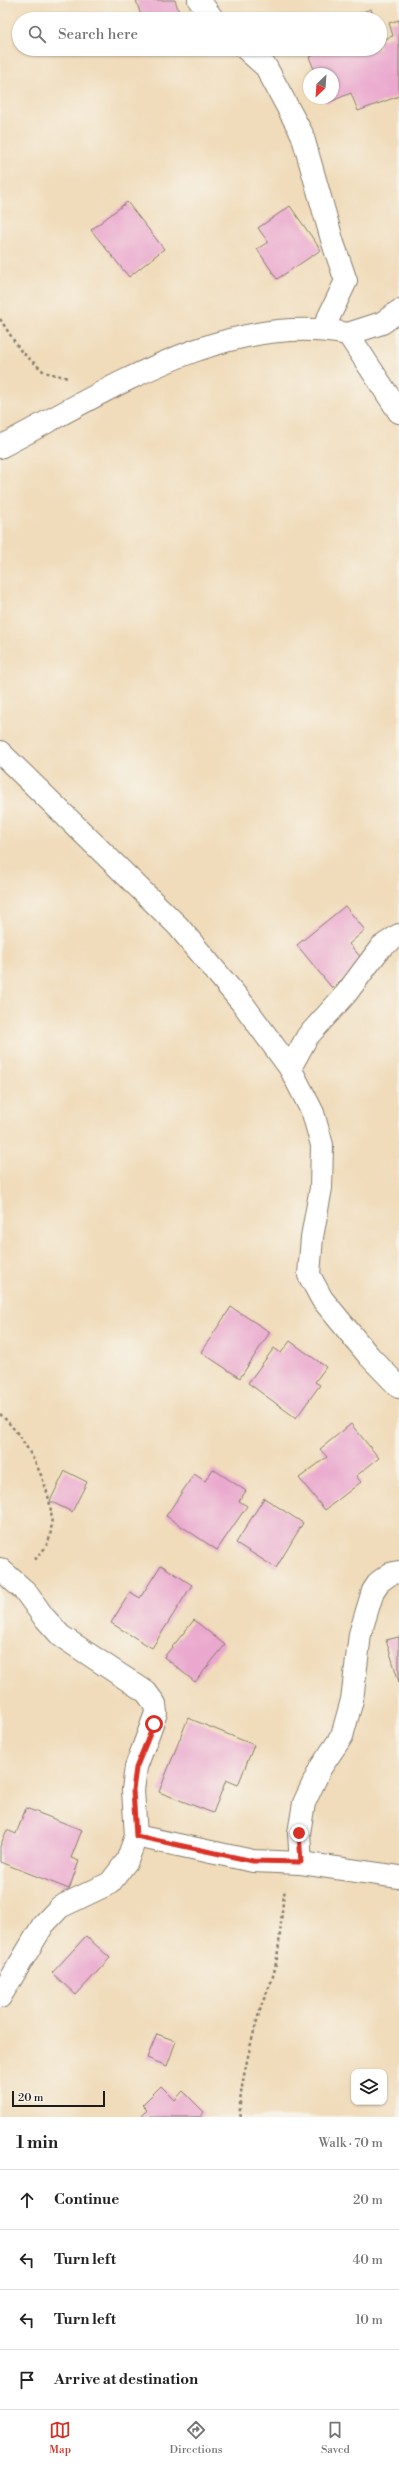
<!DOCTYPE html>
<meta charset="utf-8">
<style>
:root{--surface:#fff;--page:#f2f2f2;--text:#222;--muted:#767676;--line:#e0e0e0;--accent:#d93025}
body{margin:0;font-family:"Libre Bodoni",serif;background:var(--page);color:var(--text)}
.controls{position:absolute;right:12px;bottom:12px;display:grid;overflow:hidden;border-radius:8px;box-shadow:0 1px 3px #0004}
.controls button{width:36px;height:36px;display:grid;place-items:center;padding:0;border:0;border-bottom:1px solid var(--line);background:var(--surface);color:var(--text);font:20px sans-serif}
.compass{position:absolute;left:303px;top:68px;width:36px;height:36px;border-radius:50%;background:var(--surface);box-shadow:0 1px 3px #0004;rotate:205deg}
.scale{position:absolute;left:12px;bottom:10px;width:93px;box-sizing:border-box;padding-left:4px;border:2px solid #1c1c1c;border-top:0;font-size:11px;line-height:14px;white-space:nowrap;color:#1c1c1c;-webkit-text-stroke:3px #f7f3e8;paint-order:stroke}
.stop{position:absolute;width:12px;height:12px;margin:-9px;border:3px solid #d93025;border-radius:50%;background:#fff}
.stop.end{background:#d93025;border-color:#fff;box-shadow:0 1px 4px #0008}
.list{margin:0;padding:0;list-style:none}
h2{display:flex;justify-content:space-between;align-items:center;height:52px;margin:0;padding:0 16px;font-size:17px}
h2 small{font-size:13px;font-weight:400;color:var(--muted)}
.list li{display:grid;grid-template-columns:26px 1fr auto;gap:12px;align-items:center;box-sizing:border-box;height:60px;padding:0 16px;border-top:1px solid var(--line)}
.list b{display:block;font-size:15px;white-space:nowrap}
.list em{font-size:13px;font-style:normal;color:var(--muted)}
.icon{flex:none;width:22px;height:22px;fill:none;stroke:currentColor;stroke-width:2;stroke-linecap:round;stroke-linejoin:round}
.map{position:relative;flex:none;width:399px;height:2117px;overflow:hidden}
.search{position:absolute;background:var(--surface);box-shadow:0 1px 3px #0004;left:12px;right:12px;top:12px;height:44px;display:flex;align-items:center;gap:10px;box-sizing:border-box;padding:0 14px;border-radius:22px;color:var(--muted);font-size:15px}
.sheet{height:292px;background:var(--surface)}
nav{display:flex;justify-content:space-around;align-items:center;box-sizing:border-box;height:56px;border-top:1px solid var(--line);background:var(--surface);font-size:11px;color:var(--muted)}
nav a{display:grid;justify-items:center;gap:2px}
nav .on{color:var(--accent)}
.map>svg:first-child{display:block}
.building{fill:#eaa8ce}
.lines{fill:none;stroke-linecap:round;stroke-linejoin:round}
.minor-casing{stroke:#867c6b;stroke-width:24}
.path{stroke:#867c6b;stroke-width:2.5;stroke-dasharray:3 3;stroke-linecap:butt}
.minor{stroke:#fff;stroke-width:22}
.route{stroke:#d93025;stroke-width:5}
</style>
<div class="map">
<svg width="399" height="2117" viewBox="0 0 399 2117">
<rect width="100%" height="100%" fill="#f7f3e8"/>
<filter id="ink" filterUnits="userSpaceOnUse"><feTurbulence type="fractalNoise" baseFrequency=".025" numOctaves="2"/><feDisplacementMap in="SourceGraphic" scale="8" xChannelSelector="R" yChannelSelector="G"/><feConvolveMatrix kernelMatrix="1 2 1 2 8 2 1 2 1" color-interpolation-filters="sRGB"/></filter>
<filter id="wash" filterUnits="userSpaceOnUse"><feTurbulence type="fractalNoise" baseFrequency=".012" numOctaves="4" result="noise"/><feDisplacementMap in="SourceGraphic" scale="16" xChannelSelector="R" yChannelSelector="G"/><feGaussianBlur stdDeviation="0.9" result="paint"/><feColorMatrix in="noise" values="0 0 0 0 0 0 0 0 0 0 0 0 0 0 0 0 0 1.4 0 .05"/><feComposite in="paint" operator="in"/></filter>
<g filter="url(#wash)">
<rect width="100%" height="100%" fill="#f0dbba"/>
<g id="blocks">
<g class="building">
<polygon points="136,0 175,0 180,15 167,19 142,19"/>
<polygon points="371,9 374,19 343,19"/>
<polygon points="399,20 399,96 358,111 351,93 327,103 325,98 333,98 333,74 316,74 309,57 331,49 380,49 380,34 382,40 393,36 389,23"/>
<polygon points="127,202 164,249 129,277 91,230"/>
<polygon points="290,206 321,250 277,279 257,249 268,242 258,228"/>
<polygon points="345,906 365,930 349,944 364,961 332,988 297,945"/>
<polygon points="231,1307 270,1332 240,1378 201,1352"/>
<polygon points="290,1341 326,1367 315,1382 320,1385 296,1418 248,1383 274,1348 281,1353"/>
<polygon points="351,1424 379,1458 356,1476 361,1482 325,1510 299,1478 327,1457 320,1449"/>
<polygon points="213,1469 246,1491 239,1501 247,1506 217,1550 166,1516 194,1474 205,1481"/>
<polygon points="65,1471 87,1482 72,1512 50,1501"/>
<polygon points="264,1498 303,1523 276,1568 236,1543"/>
<polygon points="161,1565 192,1585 152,1648 111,1623 130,1592 140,1598"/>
<polygon points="194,1620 225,1645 195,1682 164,1657"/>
<polygon points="399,1637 399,1682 386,1640"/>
<polygon points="188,1718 254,1745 238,1785 226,1780 213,1813 159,1792"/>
<polygon points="26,1808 82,1830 71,1858 79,1861 69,1889 0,1862 0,1846 7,1830 16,1834"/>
<polygon points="86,1936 110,1958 76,1995 52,1973"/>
<polygon points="157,2034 176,2041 167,2066 147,2058"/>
<polygon points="161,2086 175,2100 183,2091 204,2112 200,2117 140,2117 147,2110 142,2105"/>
</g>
</g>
</g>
<g filter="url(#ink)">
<use href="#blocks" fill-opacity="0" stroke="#867c6b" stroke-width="1"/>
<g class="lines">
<defs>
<g id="minor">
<polyline points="199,0 213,19"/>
<polyline points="246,49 266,67 302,134 333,243 346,281 323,329"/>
<polyline points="348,334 382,323 399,311"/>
<path d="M0 447C105 393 225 310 348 334L399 412"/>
<polyline points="0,752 178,926 243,1004 290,1068 313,1113 322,1145 321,1188 312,1237 309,1275 322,1299 369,1356 399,1387"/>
<polyline points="290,1068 307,1037 345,995 381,947 399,935"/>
<polyline points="0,1569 25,1591 43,1616 61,1636 146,1692 155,1704 156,1713 136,1767 133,1790 136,1836 127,1861 110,1883 60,1907 43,1925 0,1997"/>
<polyline points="136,1836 253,1861 301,1863 399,1877"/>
<polyline points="301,1863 299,1833 304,1803 321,1767 342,1736 352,1700 360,1634 373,1591 379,1582 390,1574 399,1572"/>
</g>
</defs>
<use href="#minor" class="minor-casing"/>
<g class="path">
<polyline points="0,319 20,350 44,372 68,378"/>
<path d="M0 1414C28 1439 63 1504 48 1542 45 1549 38 1556 33 1562"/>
<path d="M241 2117C235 2102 255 2025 261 2007 264 1997 270 1987 273 1976 281 1947 280 1917 285 1889"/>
</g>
<use href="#minor" class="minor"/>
</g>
</g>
<g class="lines" filter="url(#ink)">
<polyline class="route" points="154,1724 136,1768 133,1790 136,1836 253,1861 301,1862 299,1833"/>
</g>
</svg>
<div class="controls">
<button><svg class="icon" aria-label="layers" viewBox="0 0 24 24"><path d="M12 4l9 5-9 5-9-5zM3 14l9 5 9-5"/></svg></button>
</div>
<svg class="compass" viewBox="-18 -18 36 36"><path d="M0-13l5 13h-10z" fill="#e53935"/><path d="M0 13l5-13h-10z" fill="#767676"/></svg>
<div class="scale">20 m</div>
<div class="stop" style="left:154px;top:1724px"></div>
<div class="stop end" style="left:299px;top:1833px"></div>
<div class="search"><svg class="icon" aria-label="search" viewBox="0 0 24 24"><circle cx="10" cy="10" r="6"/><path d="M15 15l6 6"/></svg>Search here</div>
</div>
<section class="sheet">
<h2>1 min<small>Walk · 70 m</small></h2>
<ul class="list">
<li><svg class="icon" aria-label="ahead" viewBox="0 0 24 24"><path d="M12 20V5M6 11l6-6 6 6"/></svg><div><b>Continue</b></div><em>20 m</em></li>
<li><svg class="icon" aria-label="left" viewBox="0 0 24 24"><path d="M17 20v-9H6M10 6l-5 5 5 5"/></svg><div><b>Turn left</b></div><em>40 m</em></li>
<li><svg class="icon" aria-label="left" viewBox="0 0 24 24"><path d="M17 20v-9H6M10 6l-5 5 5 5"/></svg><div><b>Turn left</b></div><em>10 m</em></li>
<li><svg class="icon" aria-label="arrive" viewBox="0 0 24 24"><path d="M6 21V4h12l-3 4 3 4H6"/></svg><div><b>Arrive at destination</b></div></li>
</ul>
</section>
<nav>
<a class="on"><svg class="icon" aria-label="map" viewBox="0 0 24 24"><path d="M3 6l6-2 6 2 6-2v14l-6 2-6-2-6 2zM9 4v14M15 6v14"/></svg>Map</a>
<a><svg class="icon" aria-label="directions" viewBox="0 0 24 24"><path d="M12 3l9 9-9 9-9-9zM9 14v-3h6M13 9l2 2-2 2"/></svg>Directions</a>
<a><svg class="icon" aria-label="saved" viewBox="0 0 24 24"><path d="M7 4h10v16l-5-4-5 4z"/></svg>Saved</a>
</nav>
